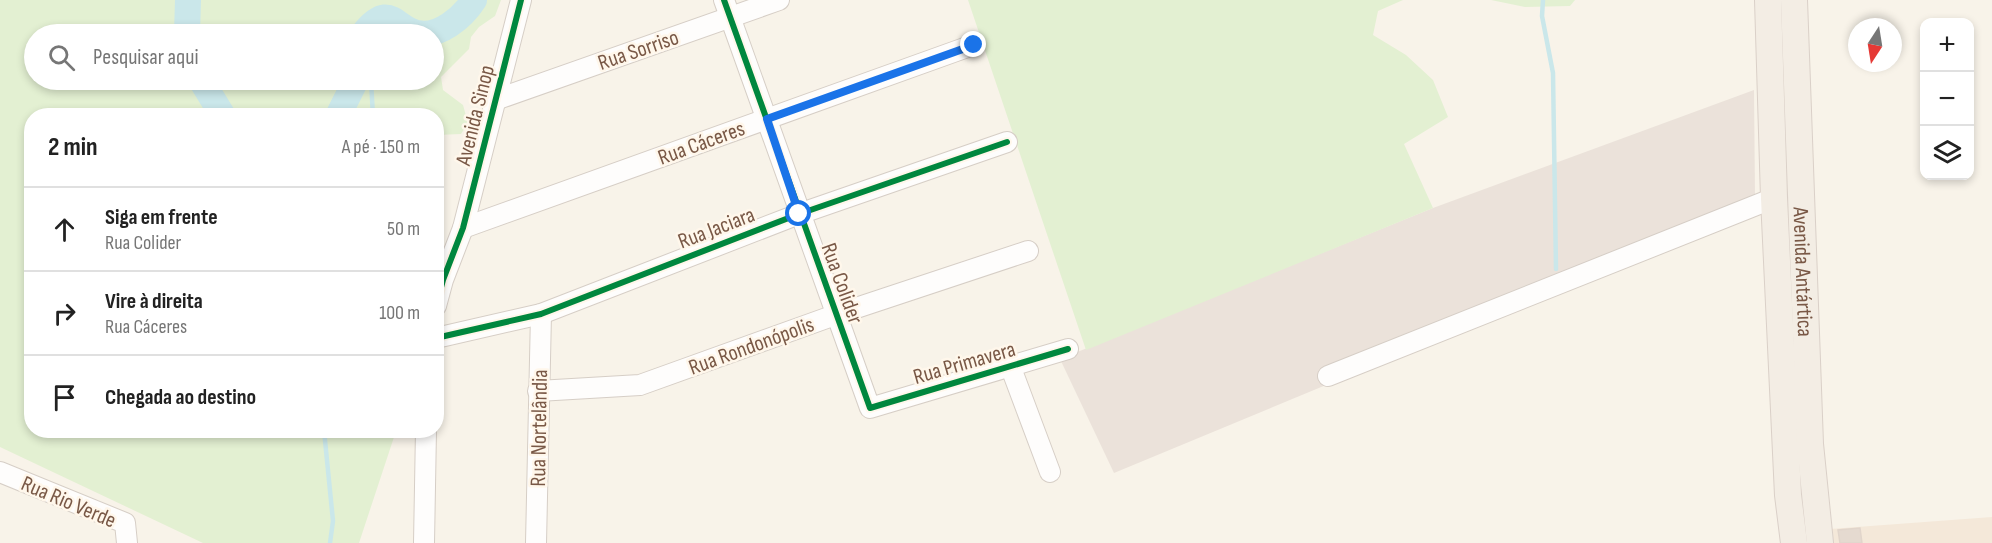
<!DOCTYPE html>
<html lang="pt">
<meta charset="utf-8">
<style>
:root{--surface:#fff;--page:#f2f2f2;--text:#222;--muted:#767676;--line:#e0e0e0}
body{margin:0;font-family:"Sofia Sans Condensed",sans-serif;background:var(--page);color:var(--text)}
.controls{position:absolute;right:18px;top:18px;display:grid;overflow:hidden;border-radius:12px;box-shadow:0 3px 9px #0003}
.controls button{width:54px;height:54px;display:grid;place-items:center;padding:0;border:0;border-bottom:2px solid var(--line);background:var(--surface);color:var(--text);font:30px sans-serif}
.compass{position:absolute;left:1848px;top:18px;width:54px;height:54px;border-radius:50%;background:var(--surface);box-shadow:0 3px 9px #0003;rotate:192deg}
.stop{position:absolute;width:18px;height:18px;margin:-14px;border:4px solid #1a73e8;border-radius:50%;background:#fff}
.stop.end{background:#1a73e8;border-color:#fff;box-shadow:0 2px 6px #0008}
.list{margin:0;padding:0;list-style:none}
h2{display:flex;justify-content:space-between;align-items:center;height:78px;margin:0;padding:0 24px;font-size:26px}
h2 small{font-size:20px;font-weight:400;color:var(--muted)}
.list li{display:grid;grid-template-columns:39px 1fr auto;gap:18px;align-items:center;box-sizing:border-box;height:84px;padding:0 24px;border-top:2px solid var(--line)}
.list b{display:block;font-size:22px;white-space:nowrap}
.list p{margin:0;font-size:20px;white-space:nowrap;color:var(--muted)}
.list em{font-size:20px;font-style:normal;color:var(--muted)}
.icon{flex:none;width:33px;height:33px;fill:none;stroke:currentColor;stroke-width:2;stroke-linecap:round;stroke-linejoin:round}
.map{position:relative;flex:none;width:1992px;height:543px;overflow:hidden}
.search{position:absolute;background:var(--surface);box-shadow:0 3px 9px #0003;left:24px;top:24px;width:420px;height:66px;display:flex;align-items:center;gap:15px;box-sizing:border-box;padding:0 21px;border-radius:33px;color:var(--muted);font-size:22px}
.panel{position:absolute;background:var(--surface);box-shadow:0 3px 9px #0003;left:24px;top:108px;width:420px;height:330px;border-radius:24px}
.map>svg:first-child{display:block}
.residential{fill:#f4e8d9}
.industrial{fill:#ebe2da}
.green{fill:#e3f0d2;fill-rule:evenodd}
.lines{fill:none;stroke-linecap:round;stroke-linejoin:round}
.stream{stroke:#cae7ea;stroke-width:4.5}
.river{stroke:#cae7ea;stroke-width:26}
.building{fill:#e5dad0;stroke:#e1d5cb;stroke-width:1.5}
.minor-casing{stroke:#d6cec6;stroke-width:22}
.major-casing{stroke:#dad0c8;stroke-width:28}
.minor{stroke:#fefdfc;stroke-width:20}
.major{stroke:#f3ede4;stroke-width:26}
.cycleway-casing{stroke:#fff7eb;stroke-width:10}
.cycleway{stroke:#00873e;stroke-width:6}
.route{stroke:#1a73e8;stroke-width:8}
.labels{text-anchor:middle;stroke-width:5;stroke-linejoin:round;paint-order:stroke}
.street-label{font-size:22px;fill:#795846;stroke:#fff7eb}
</style>
<div class="map">
<svg width="1992" height="543" viewBox="0 0 1992 543">
<rect width="100%" height="100%" fill="#f8f3e9"/>
<polygon class="residential" points="1992,517 1992,543 1833,543 1830,529"/>
<polygon class="industrial" points="1754,90 1755,196 1326,385 1114,473 1060,359 1433,208"/>
<g class="green">
<path d="M0 0H501L495 16 479 27 471 37 469 49 441 77 443 90 463 105 468 123 461 134 437 135 436 116H32V430L396 431 359 543H203L0 447ZM434 34V80H34V34Z"/>
<polygon points="968,0 1403,0 1378,11 1373,35 1406,55 1433,80 1448,117 1404,144 1433,208 1086,350"/>
<polygon points="1491,0 1575,0 1570,6 1525,7"/>
</g>
<g class="lines">
<g class="stream">
<polyline points="1543,0 1542,16 1553,73 1556,269"/>
<polyline points="392,34 400,22"/>
<polyline points="371,80 373,116"/>
<polyline points="324,430 333,521 330,543"/>
</g>
<g class="river">
<polyline points="187,34 188,0"/>
<path d="M363 34C390 0 394 28 417 33 439 38 463 17 474 0"/>
<polyline points="201,80 223,116"/>
<polyline points="338,116 356,80"/>
</g>
</g>
<polygon class="building" points="1860,528 1862,543 1840,543 1838,530"/>
<g class="lines">
<defs>
<g id="minor">
<polyline points="724,0 870,408 1068,349"/>
<polyline points="498,99 779,0"/>
<polyline points="463,228 973,45"/>
<polyline points="436,306 443,280 463,228 521,0"/>
<polyline points="436,338 541,314 799,214 1007,142"/>
<polyline points="1011,368 1050,472"/>
<polyline points="1328,376 1774,198"/>
<polyline points="538,391 640,385 835,315 1028,251"/>
<polyline points="0,472 125,523 127,543"/>
<polyline points="424,543 426,430"/>
<polyline points="536,543 541,314"/>
</g>
<g id="major">
<polyline points="1768,0 1774,198 1788,495 1794,543"/>
<path id="s1" d="M1794 0 1810 444 1820 543"/>
</g>
</defs>
<use href="#minor" class="minor-casing"/>
<use href="#major" class="major-casing"/>
<use href="#minor" class="minor"/>
<use href="#major" class="major"/>
<defs>
<g id="cycleway">
<polyline points="724,0 870,408 1068,349"/>
<polyline points="436,306 443,280 463,228 521,0"/>
<polyline points="436,338 541,314 799,214 1007,142"/>
</g>
</defs>
<use href="#cycleway" class="cycleway-casing"/>
<use href="#cycleway" class="cycleway"/>
</g>
<g class="lines">
<polyline class="route" points="799,214 767,119 974,45"/>
</g>
<g class="labels">
<g class="street-label">
<text transform="translate(638 49) rotate(-19)" y="8">Rua Sorriso</text>
<text transform="translate(474 115) rotate(-76)" y="8">Avenida Sinop</text>
<text transform="translate(701 142) rotate(-20)" y="8">Rua Cáceres</text>
<text transform="translate(716 227) rotate(-21)" y="8">Rua Jaciara</text>
<text dy="8" stroke="none"><textPath href="#s1" startOffset="272">Avenida Antártica</textPath></text>
<text transform="translate(843 283) rotate(70)" y="8">Rua Colider</text>
<text transform="translate(751 345) rotate(-20)" y="8">Rua Rondonópolis</text>
<text transform="translate(964 362) rotate(-16)" y="8">Rua Primavera</text>
<text transform="translate(538 428) rotate(-89)" y="8">Rua Nortelândia</text>
<text transform="translate(69 501) rotate(23)" y="8">Rua Rio Verde</text>
</g>
</g>
</svg>
<div class="controls">
<button>+</button>
<button>−</button>
<button><svg class="icon" aria-label="layers" viewBox="0 0 24 24"><path d="M12 4l9 5-9 5-9-5zM3 14l9 5 9-5"/></svg></button>
</div>
<svg class="compass" viewBox="-18 -18 36 36"><path d="M0-13l5 13h-10z" fill="#e53935"/><path d="M0 13l5-13h-10z" fill="#767676"/></svg>
<div class="stop" style="left:799px;top:214px"></div>
<div class="stop end" style="left:974px;top:45px"></div>
<div class="search"><svg class="icon" aria-label="search" viewBox="0 0 24 24"><circle cx="10" cy="10" r="6"/><path d="M15 15l6 6"/></svg>Pesquisar aqui</div>
<section class="panel">
<h2>2 min<small>A pé · 150 m</small></h2>
<ul class="list">
<li><svg class="icon" aria-label="ahead" viewBox="0 0 24 24"><path d="M12 20V5M6 11l6-6 6 6"/></svg><div><b>Siga em frente</b><p>Rua Colider</p></div><em>50 m</em></li>
<li><svg class="icon" aria-label="right" viewBox="0 0 24 24"><path d="M7 20v-9h11M14 6l5 5-5 5"/></svg><div><b>Vire à direita</b><p>Rua Cáceres</p></div><em>100 m</em></li>
<li><svg class="icon" aria-label="arrive" viewBox="0 0 24 24"><path d="M6 21V4h12l-3 4 3 4H6"/></svg><div><b>Chegada ao destino</b></div></li>
</ul>
</section>
</div>
